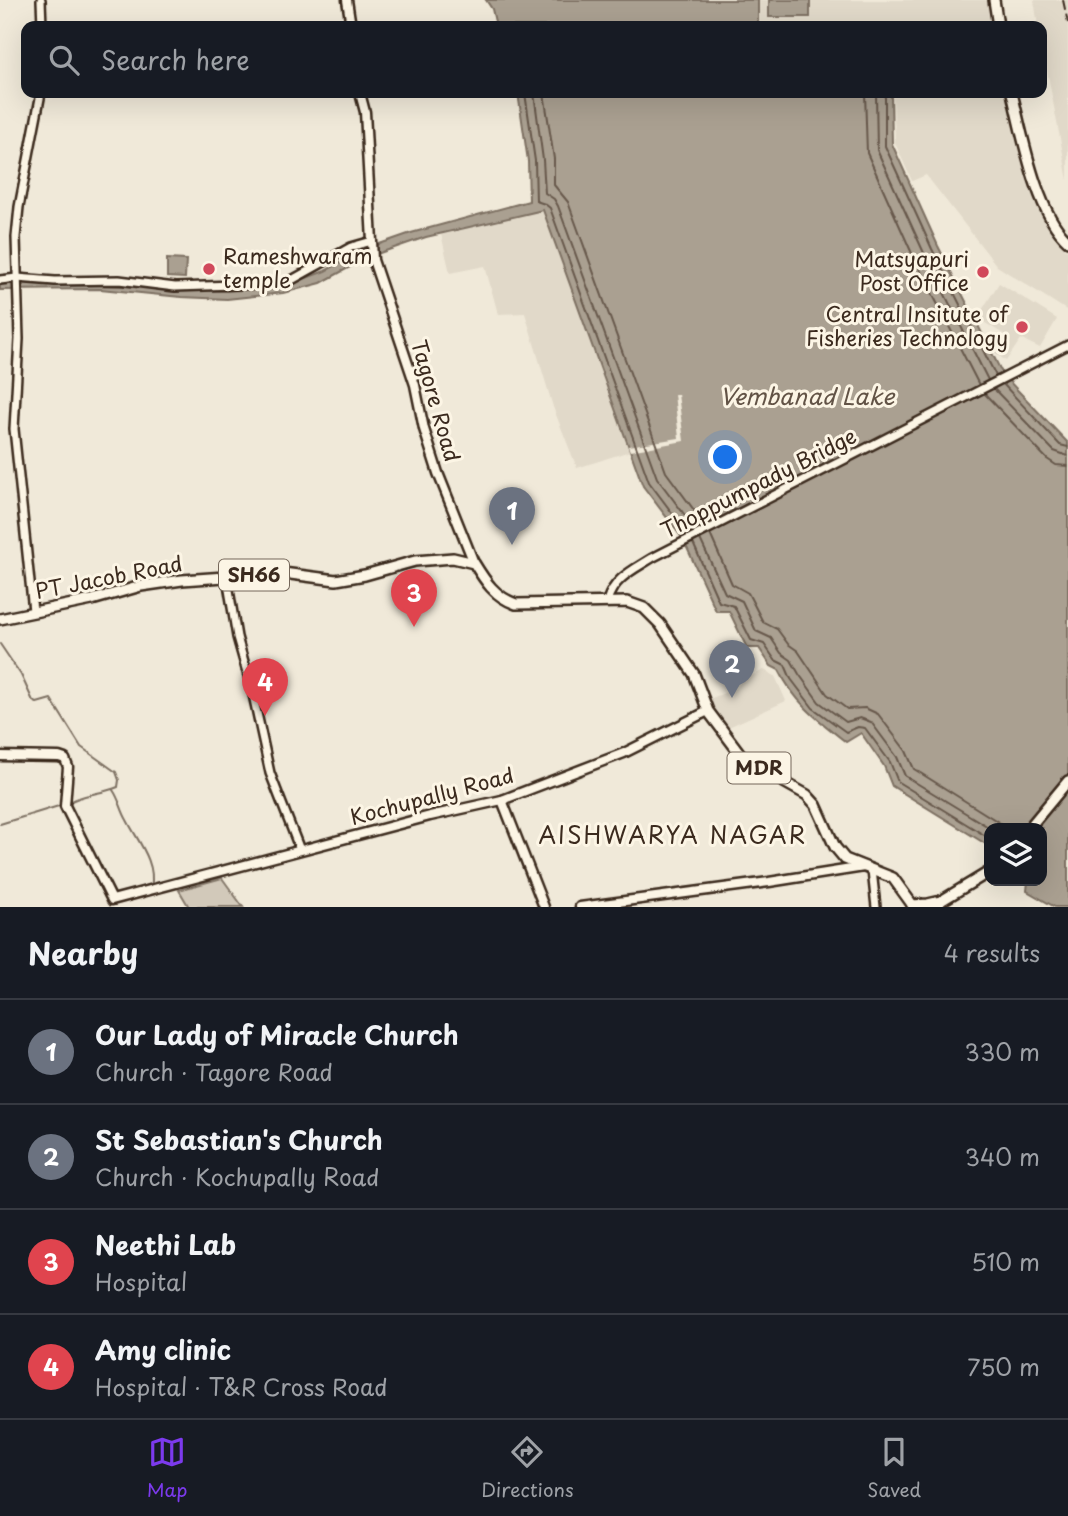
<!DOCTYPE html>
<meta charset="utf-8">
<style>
:root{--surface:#171b24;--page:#242831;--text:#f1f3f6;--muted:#9ea1a6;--line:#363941;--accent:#7c3aed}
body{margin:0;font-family:"Playpen Sans",sans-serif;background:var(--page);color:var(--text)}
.controls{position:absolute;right:21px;bottom:21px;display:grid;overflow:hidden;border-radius:14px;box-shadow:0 7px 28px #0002}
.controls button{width:63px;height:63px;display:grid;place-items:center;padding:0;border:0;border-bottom:2px solid var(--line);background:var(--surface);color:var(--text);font:35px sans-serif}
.you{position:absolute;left:726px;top:458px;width:24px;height:24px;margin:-18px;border:5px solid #fff;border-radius:50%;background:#1a73e8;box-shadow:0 0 0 10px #1a73e833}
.badge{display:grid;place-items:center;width:46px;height:46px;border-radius:50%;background:var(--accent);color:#fff;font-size:23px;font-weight:700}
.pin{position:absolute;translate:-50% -58px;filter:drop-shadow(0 2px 4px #0008)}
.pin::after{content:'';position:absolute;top:37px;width:24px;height:21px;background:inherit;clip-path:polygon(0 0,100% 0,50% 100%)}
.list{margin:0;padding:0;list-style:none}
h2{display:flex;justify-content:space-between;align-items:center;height:91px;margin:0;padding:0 28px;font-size:30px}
h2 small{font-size:23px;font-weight:400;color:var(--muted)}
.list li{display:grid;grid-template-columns:46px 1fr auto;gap:21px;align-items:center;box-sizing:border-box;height:105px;padding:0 28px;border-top:2px solid var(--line)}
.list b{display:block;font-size:26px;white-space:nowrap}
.list p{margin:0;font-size:23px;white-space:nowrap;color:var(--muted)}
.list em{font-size:23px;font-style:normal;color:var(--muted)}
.icon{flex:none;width:38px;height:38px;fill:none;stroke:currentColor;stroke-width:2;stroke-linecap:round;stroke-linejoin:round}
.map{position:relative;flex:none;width:1068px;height:907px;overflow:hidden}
.search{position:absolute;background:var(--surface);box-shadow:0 7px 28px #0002;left:21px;right:21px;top:21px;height:77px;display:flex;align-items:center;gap:18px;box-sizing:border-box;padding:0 24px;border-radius:14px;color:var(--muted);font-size:26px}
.sheet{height:511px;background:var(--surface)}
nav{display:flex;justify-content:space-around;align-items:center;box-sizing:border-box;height:98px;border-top:2px solid var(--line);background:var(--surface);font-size:19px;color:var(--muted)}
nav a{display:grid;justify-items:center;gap:4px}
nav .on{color:var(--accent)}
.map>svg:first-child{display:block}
.built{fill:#e1d9c9}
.green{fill:#d2c9ba;stroke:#867a6c;stroke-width:2}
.water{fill:#aaa091;stroke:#7e7163;stroke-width:2}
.pier{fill:#f0e9d9}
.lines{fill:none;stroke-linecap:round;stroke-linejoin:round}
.shore{stroke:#67594c;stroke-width:2}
.stream{stroke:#7e7163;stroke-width:2}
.tertiary-casing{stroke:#3b2a1e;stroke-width:12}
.secondary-casing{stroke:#3b2a1e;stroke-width:13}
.primary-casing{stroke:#3b2a1e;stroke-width:14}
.trunk-casing{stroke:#3b2a1e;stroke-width:14}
.tertiary{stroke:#fcf5e5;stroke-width:7}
.secondary{stroke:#fcf5e5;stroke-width:8}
.primary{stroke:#fcf5e5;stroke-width:9}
.trunk{stroke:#fcf5e5;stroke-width:9}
.rail{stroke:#3b2a1e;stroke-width:2;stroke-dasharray:10 5;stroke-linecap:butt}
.poi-dot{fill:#d1495b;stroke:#fcf5e5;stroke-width:2.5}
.labels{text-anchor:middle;stroke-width:6;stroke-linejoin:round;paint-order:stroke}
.shield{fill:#fcf5e5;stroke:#75675a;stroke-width:2}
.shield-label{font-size:19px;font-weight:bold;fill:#3b2a1e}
.poi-label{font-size:21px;fill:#3b2a1e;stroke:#fcf5e5;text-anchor:end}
.street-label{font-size:21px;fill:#3b2a1e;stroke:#fcf5e5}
.water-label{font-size:23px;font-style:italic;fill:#625346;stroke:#fcf5e5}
.neighbourhood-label{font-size:23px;letter-spacing:2px;fill:#3b2a1e;stroke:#fcf5e5}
</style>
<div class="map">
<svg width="1068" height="907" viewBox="0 0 1068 907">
<rect width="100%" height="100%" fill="#f0e9d9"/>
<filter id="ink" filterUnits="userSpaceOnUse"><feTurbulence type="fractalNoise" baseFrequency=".0143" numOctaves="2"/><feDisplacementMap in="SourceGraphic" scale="14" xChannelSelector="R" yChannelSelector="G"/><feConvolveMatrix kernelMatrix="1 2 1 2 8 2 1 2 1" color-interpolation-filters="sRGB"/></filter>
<g filter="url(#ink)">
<g class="built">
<polygon points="758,0 769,0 769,17 810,17 810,0 989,0 993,26 758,26"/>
<polygon points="1034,0 1068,0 1068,180 1042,44 1042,26 1038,26"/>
<polygon points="893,93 1008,93 1032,189 1053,236 1068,251 1068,311 997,266 926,175 912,181 895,143"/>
<polygon points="543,210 630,451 577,468 553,407 525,313 498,314 485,266 450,273 441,234"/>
<polygon points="999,283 1057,319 1040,348 1021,339 1006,361 994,352 1005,335 977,318"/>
<polygon points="764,670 775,676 786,701 724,729 707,700 737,688 742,680"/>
</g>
<polygon class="green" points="222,878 243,907 189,907 179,890"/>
<g class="water">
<polygon points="486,0 758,0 758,26 496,26 492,9"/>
<rect x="769" y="0" width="41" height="17"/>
<path d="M518 93H891L892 144 938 246 1003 375 1068 443V907H1055L1027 891 1028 881H1042V828H989V846L892 786 884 766 861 733 846 742C818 720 795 703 779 670L771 666 759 648H747L729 611H716L683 539 643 486 543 210 426 237 368 257 321 283 283 293 227 299 181 297 100 289 0 290V283L15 281 227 291 282 287 325 271 368 248 411 233 529 201 528 161Z"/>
<polygon points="167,259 186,260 185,278 167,277"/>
</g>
<polygon class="pier" points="674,394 678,394 684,441 630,451 628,446 679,438"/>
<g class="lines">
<g class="shore">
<polyline points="525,93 535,161 536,201 545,204 550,208 649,482 688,534"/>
<polyline points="534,93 543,160 545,193 554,199 558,206 657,478 696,530"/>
<polyline points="544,93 554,159 554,185 568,202 666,472 705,525"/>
<polyline points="865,93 867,153 914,258 979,385"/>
<polyline points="876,93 877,150 924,253 988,380"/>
<polyline points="885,93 885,146 932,249 996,376"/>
<polyline points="1003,384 1060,445 1068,447"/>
<polyline points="994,389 1054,451 1068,456"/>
<polyline points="985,394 1047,459 1056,465 1068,466"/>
<polyline points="710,534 732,584 748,593 763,622 777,629 788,644 798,651 827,694 847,709 865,708 878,714 906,751 914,769 1008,828"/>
<polyline points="700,539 725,593 742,601 756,631 771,638 781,653 791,660 799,674 819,702 846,722 860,718 871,722 897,757 905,776 990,828"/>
<polyline points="693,543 719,602 734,606 751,640 764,644 775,660 785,665 791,679 813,708 846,732 858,727 865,728 890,762 898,782 989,838"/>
</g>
<g class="stream">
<path d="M0 644 21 675 33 701 37 703 51 699 81 747 116 772 119 780 118 787C101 794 82 794 68 803"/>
<path d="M113 790C120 800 121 810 127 820 137 840 157 863 151 887"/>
<polyline points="0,824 62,805"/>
</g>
<defs>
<g id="tertiary">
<polyline points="41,0 42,26"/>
<polyline points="0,280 17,278 55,281 119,280 175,287 267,284 290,281 351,247 372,241"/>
<polyline points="227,578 237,637 252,690 270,773 300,850"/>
<path d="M607 601C614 578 633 570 652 558L1068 345"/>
<polyline points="33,611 14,429 19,339 16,237 19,207 41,93"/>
<polyline points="872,870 876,907"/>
</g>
<g id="secondary">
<polyline points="347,0 351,26"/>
<polyline points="360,93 365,112 373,260 415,385 424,429 438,473 474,563"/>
<polyline points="0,756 59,757 65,759 68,767 65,806 112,900 430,816 502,800 624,753 708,711"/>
<polyline points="502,800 544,907"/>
<polyline points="580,907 769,882 864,867"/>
</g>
<g id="primary">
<path d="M0 619 92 600 141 586 182 580 283 573 336 580 365 575 415 561 453 558 474 563C485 581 495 597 516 604L627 602 644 608 660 624 694 674 708 711 741 755 759 768 807 795 816 805 835 847 845 859 893 878 914 907"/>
<polyline points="1029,828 1068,781"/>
<polyline points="912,905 928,904 941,901"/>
<polyline points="937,907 941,901 989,872"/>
</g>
<g id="trunk">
<polyline points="994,0 998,26"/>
<path d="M1012 93C1022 133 1036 213 1068 241"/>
</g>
</defs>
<use href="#tertiary" class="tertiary-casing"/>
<use href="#secondary" class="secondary-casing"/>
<use href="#primary" class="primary-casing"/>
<use href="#trunk" class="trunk-casing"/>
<use href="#tertiary" class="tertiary"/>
<use href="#secondary" class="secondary"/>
<use href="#primary" class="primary"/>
<use href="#trunk" class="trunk"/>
<polyline class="rail" points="1063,0 1068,23"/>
</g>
</g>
<g class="poi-dot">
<circle cx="209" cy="269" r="7"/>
<circle cx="983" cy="272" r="7"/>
<circle cx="1022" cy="327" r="7"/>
</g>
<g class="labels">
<g class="shield">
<rect x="219" y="559.5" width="70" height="31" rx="5"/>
<rect x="727.5" y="752.5" width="63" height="31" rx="5"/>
</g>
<g class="shield-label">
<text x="254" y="582">SH66</text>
<text x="759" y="775">MDR</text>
</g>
<g class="poi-label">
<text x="223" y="264" text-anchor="start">Rameshwaram<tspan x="223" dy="24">temple</tspan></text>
<text x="969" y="267">Matsyapuri<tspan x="969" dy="24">Post Office</tspan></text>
<text x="1008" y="322">Central Insitute of<tspan x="1008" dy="24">Fisheries Technology</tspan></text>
</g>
<g class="street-label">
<text transform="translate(435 401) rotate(74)" y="7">Tagore Road</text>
<text transform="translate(759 484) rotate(-27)" y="7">Thoppumpady Bridge</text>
<text transform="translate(109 578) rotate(-11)" y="7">PT Jacob Road</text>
<text transform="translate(432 797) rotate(-15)" y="7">Kochupally Road</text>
</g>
<g class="water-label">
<text x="807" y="405">Vembanad Lake</text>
</g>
<g class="neighbourhood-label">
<text x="673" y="844">AISHWARYA NAGAR</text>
</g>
</g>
</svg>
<div class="controls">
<button><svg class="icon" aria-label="layers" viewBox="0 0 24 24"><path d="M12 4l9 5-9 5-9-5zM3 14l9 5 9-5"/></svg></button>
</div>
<div class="you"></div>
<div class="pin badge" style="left:512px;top:545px;background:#6b7280">1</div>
<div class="pin badge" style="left:732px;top:698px;background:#6b7280">2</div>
<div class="pin badge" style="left:414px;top:627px;background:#e0444e">3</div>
<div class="pin badge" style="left:265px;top:716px;background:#e0444e">4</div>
<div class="search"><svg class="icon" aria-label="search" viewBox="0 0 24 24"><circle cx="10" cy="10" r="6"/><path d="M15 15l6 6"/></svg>Search here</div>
</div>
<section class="sheet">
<h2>Nearby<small>4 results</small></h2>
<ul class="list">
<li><span class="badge" style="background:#6b7280">1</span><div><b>Our Lady of Miracle Church</b><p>Church · Tagore Road</p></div><em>330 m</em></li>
<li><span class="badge" style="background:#6b7280">2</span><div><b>St Sebastian's Church</b><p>Church · Kochupally Road</p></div><em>340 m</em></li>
<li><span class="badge" style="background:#e0444e">3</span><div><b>Neethi Lab</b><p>Hospital</p></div><em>510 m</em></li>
<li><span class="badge" style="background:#e0444e">4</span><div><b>Amy clinic</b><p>Hospital · T&amp;R Cross Road</p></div><em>750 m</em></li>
</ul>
</section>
<nav>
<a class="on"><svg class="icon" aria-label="map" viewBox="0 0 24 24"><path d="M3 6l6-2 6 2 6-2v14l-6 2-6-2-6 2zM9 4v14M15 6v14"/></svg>Map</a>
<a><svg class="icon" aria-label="directions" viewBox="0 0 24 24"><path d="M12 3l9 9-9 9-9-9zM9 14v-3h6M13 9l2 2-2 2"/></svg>Directions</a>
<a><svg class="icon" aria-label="saved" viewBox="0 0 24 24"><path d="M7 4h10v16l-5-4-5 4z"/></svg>Saved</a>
</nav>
